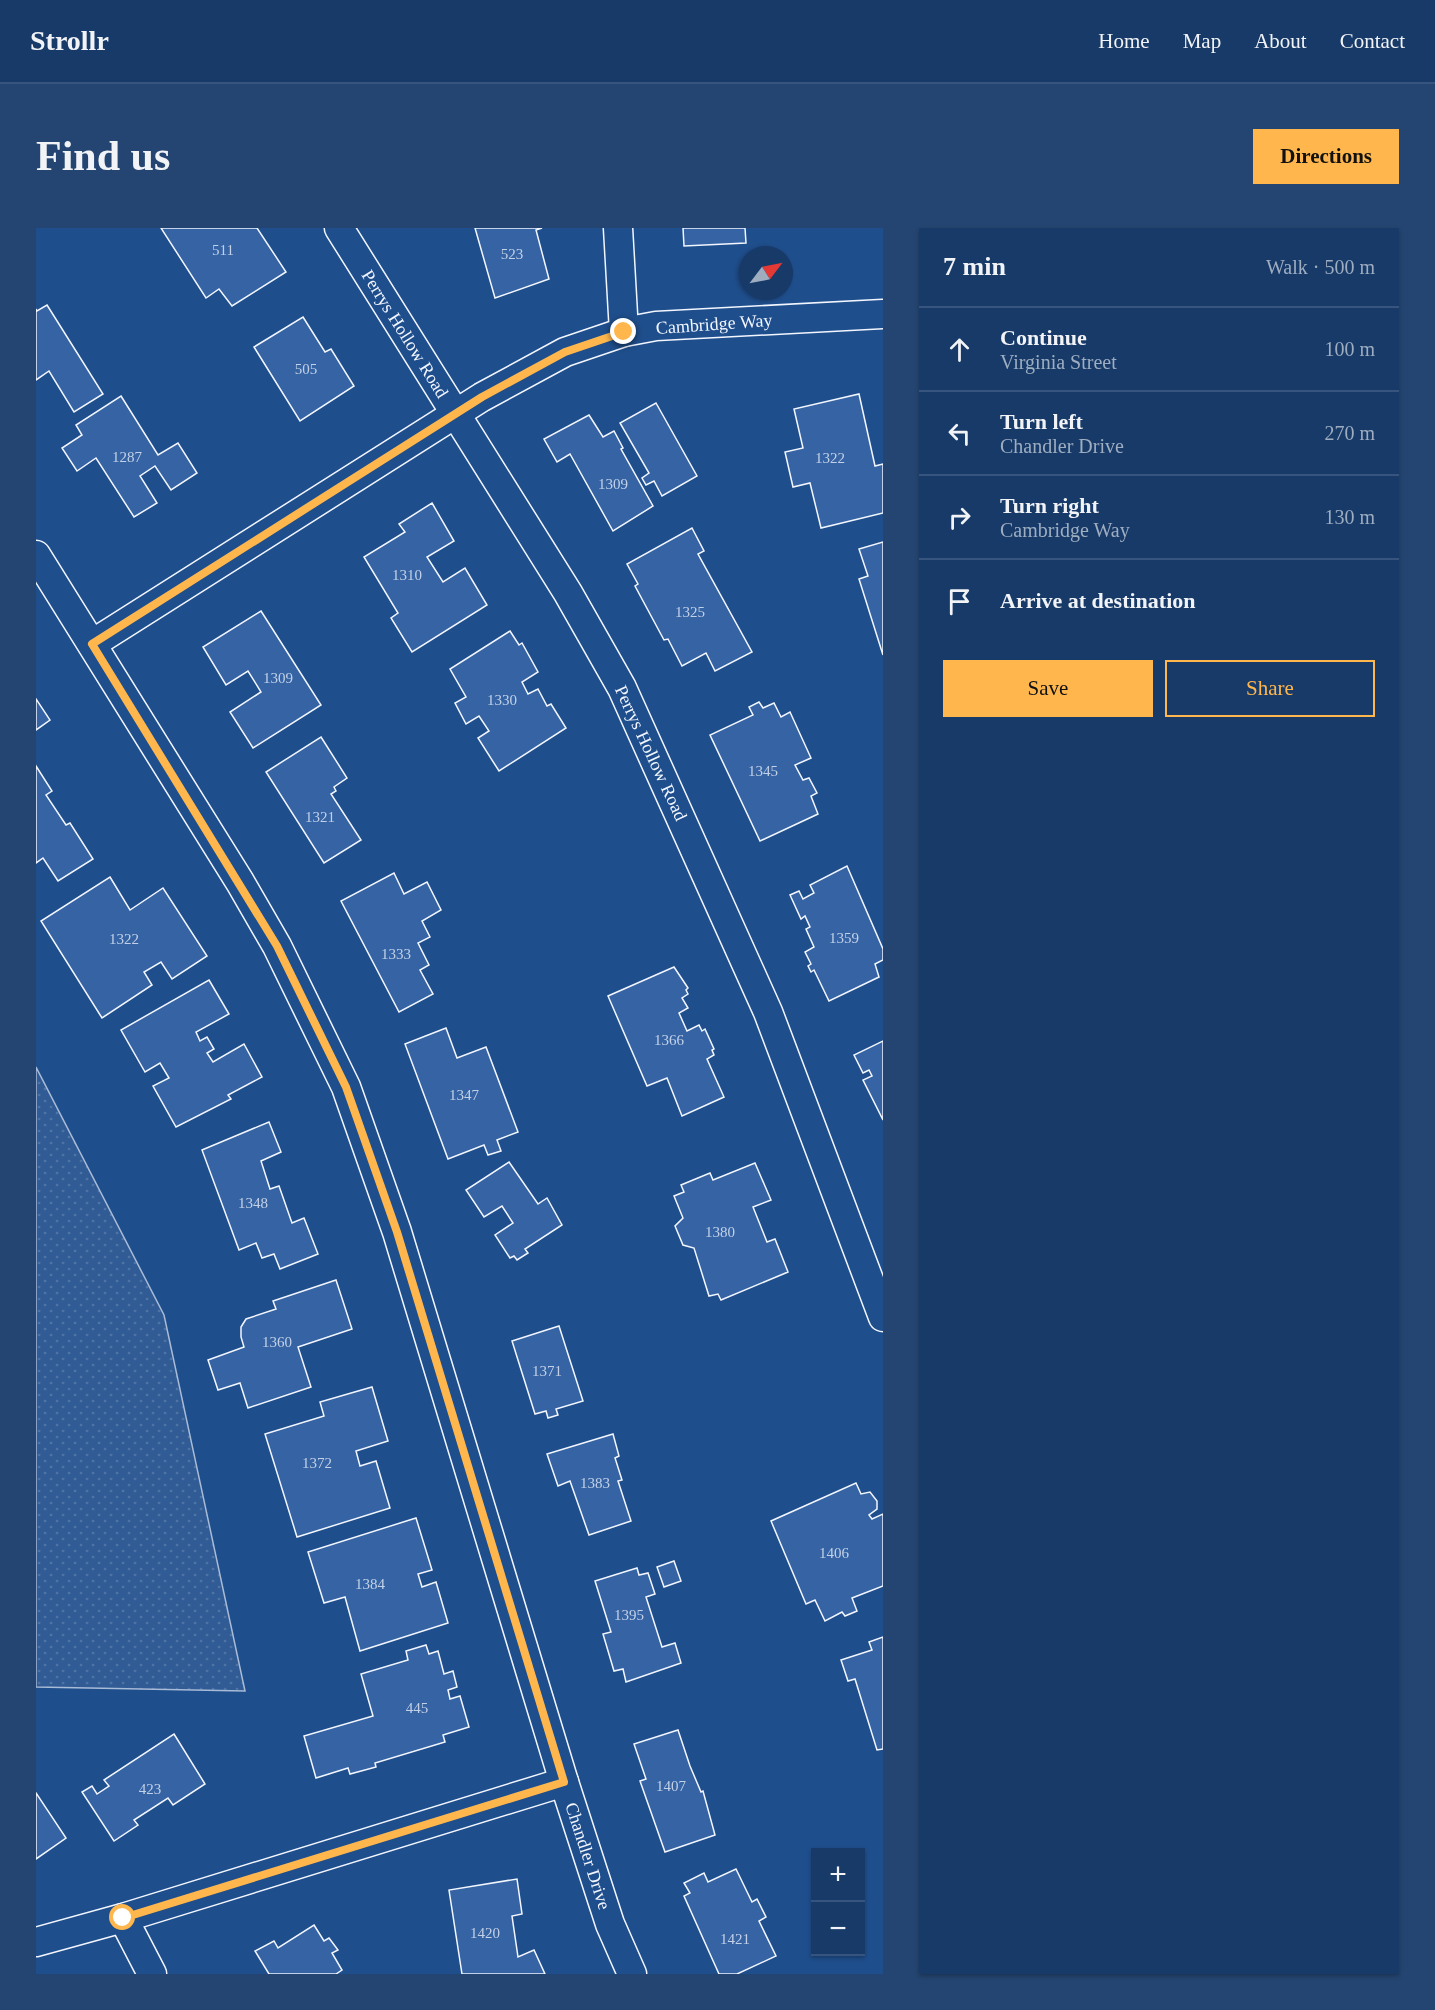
<!DOCTYPE html>
<meta charset="utf-8">
<style>
:root{--surface:#173a69;--page:#244571;--text:#f1f3f6;--muted:#9eadc0;--line:#36547d;--accent:#ffb74d}
body{margin:0;font-family:Georgia,serif;background:var(--page);color:var(--text)}
.controls{position:absolute;right:18px;bottom:18px;display:grid;overflow:hidden;border-radius:0px;box-shadow:0 2px 4px #0004}
.controls button{width:54px;height:54px;display:grid;place-items:center;padding:0;border:0;border-bottom:2px solid var(--line);background:var(--surface);color:var(--text);font:30px sans-serif}
.compass{position:absolute;left:703px;top:18px;width:54px;height:54px;border-radius:50%;background:var(--surface);box-shadow:0 2px 4px #0004;rotate:58deg}
.stop{position:absolute;width:18px;height:18px;margin:-14px;border:4px solid #ffb74d;border-radius:50%;background:#fff}
.stop.end{background:#ffb74d;border-color:#fff;box-shadow:0 2px 6px #0008}
.list{margin:0;padding:0;list-style:none}
h2{display:flex;justify-content:space-between;align-items:center;height:78px;margin:0;padding:0 24px;font-size:26px}
h2 small{font-size:20px;font-weight:400;color:var(--muted)}
.list li{display:grid;grid-template-columns:39px 1fr auto;gap:18px;align-items:center;box-sizing:border-box;height:84px;padding:0 24px;border-top:2px solid var(--line)}
.list b{display:block;font-size:22px;white-space:nowrap}
.list p{margin:0;font-size:20px;white-space:nowrap;color:var(--muted)}
.list em{font-size:20px;font-style:normal;color:var(--muted)}
.actions{display:flex;gap:12px;padding:18px 24px}
.actions a{flex:1;padding:14px 0;border:2px solid var(--accent);border-radius:0px;text-align:center;font-size:21px;color:var(--accent)}
.actions .main{background:var(--accent);color:#111}
.icon{flex:none;width:33px;height:33px;fill:none;stroke:currentColor;stroke-width:2;stroke-linecap:round;stroke-linejoin:round}
.map{position:relative;flex:none;width:847px;height:1746px;overflow:hidden;border-radius:0px}
header{display:flex;align-items:center;gap:36px;box-sizing:border-box;height:84px;padding:0 30px;background:var(--surface);border-bottom:2px solid var(--line)}
header strong{font-size:28px}
nav{display:flex;gap:33px;margin-inline-start:auto;font-size:21px}
.intro{display:flex;align-items:center;justify-content:space-between;box-sizing:border-box;height:144px;padding:0 36px}
h1{margin:0;font-size:42px}
.button{padding:15px 27px;border-radius:0px;background:var(--accent);color:#111;font-size:21px;font-weight:700}
main{display:flex;gap:36px;padding:0 36px}
aside{flex:1;background:var(--surface);border-radius:0px;box-shadow:0 2px 4px #0004}
.map>svg:first-child{display:block}
.grass{fill:url(#grass-dots);stroke:#a8bbd7;stroke-width:1.5}
.building{fill:#3563a3;stroke:#f2f6ff;stroke-width:1.5}
.lines{fill:none;stroke-linecap:round;stroke-linejoin:round}
.street-casing{stroke:#f2f6ff;stroke-width:31}
.street{stroke:#1f4e8c;stroke-width:28}
.route{stroke:#ffb74d;stroke-width:8}
.labels{text-anchor:middle;stroke-width:4.5;stroke-linejoin:round;paint-order:stroke}
.number-label{font-size:15px;fill:#c3d1e8}
.street-label{font-size:18px;fill:#f2f6ff;stroke:#1f4e8c}
</style>
<header>
<strong>Strollr</strong>
<nav><a>Home</a><a>Map</a><a>About</a><a>Contact</a></nav>
</header>
<div class="intro"><h1>Find us</h1><a class="button">Directions</a></div>
<main>
<div class="map">
<svg width="847" height="1746" viewBox="0 0 847 1746">
<defs>
<pattern id="grass-dots" width="8" height="8" patternUnits="userSpaceOnUse" patternTransform="scale(1.5)"><rect width="8" height="8" fill="#305b95"/><path d="M2 2h.1M6 6h.1" fill="none" stroke="#4e73a5" stroke-width="1.8" stroke-linecap="round"/></pattern>
</defs>
<rect width="100%" height="100%" fill="#1f4e8c"/>
<polygon class="grass" points="0,839 128,1087 209,1463 0,1459"/>
<g class="building">
<polygon points="125,0 221,0 250,44 196,78 183,61 170,70"/>
<polygon points="439,0 506,0 500,2 513,51 459,70"/>
<polygon points="647,0 709,0 710,15 648,18"/>
<polygon points="11,77 67,166 38,184 13,143 0,152 0,81 1,83"/>
<polygon points="267,89 289,124 295,121 318,158 264,193 218,119"/>
<polygon points="823,166 839,238 847,236 847,285 785,300 774,255 757,259 749,224 767,220 758,181"/>
<polygon points="85,168 122,227 142,215 161,245 135,262 119,238 104,248 121,275 98,289 60,230 41,243 26,220 46,207 40,197"/>
<polygon points="620,175 661,248 626,268 618,253 610,257 606,250 613,245 584,195"/>
<polygon points="553,187 567,209 578,203 587,220 585,221 617,278 577,303 534,226 521,234 508,211"/>
<polygon points="396,275 418,313 391,329 407,354 429,340 451,377 376,424 355,390 362,385 328,329 369,304 363,296"/>
<polygon points="656,300 668,323 662,326 716,424 679,443 670,425 646,438 632,411 628,412 599,358 602,356 591,336"/>
<polygon points="847,314 847,427 823,351 832,348 823,321"/>
<polygon points="225,383 285,477 217,520 194,484 225,464 212,443 190,457 167,419"/>
<polygon points="474,403 483,417 486,415 502,444 486,454 492,466 502,461 511,478 515,476 530,500 463,543 442,510 453,503 443,488 430,496 419,475 430,469 414,441"/>
<polygon points="0,471 14,492 0,502"/>
<polygon points="723,474 727,480 738,475 745,489 754,484 775,530 759,537 767,552 773,550 781,565 775,568 782,586 724,613 674,507 717,487 713,479"/>
<polygon points="285,509 311,550 298,559 300,563 295,566 325,612 288,635 230,544"/>
<polygon points="0,538 16,563 10,567 30,597 34,595 57,631 22,653 7,630 0,635"/>
<polygon points="811,638 847,721 847,732 839,736 843,749 793,773 778,742 775,744 772,738 775,736 769,724 778,719 770,701 774,699 769,688 765,691 754,667 763,663 767,671 778,665 774,657"/>
<polygon points="358,645 368,666 391,654 405,682 386,693 394,709 382,715 393,737 384,742 397,766 363,784 305,673"/>
<polygon points="74,649 94,682 127,660 171,728 136,751 125,734 108,744 116,757 66,790 5,693"/>
<polygon points="638,739 652,760 650,762 652,766 646,770 652,780 643,785 651,803 663,797 666,803 669,801 678,821 676,822 678,827 671,831 688,869 646,888 631,850 611,858 572,768"/>
<polygon points="173,752 193,786 160,804 164,813 171,809 178,821 171,825 177,834 208,816 226,849 192,867 195,871 140,899 117,858 133,850 124,835 109,844 85,802"/>
<polygon points="410,800 421,830 450,819 482,904 461,912 465,923 452,927 448,917 412,931 369,816"/>
<polygon points="847,813 847,892 827,852 836,848 833,842 827,845 818,827"/>
<polygon points="233,894 245,924 225,933 234,961 243,958 256,995 268,990 282,1026 244,1041 238,1026 226,1030 220,1015 203,1022 166,922"/>
<polygon points="473,934 502,976 511,970 526,997 489,1021 492,1025 481,1032 478,1028 474,1030 459,1007 477,995 466,978 448,989 430,962"/>
<polygon points="719,935 735,972 717,979 731,1014 739,1011 752,1044 685,1072 682,1066 673,1068 658,1020 647,1017 639,998 647,990 638,968 648,964 645,957 674,945 677,952"/>
<polygon points="300,1052 316,1101 262,1119 275,1159 212,1180 204,1155 182,1162 172,1132 208,1119 205,1109 205,1099 210,1091 240,1081 237,1073"/>
<polygon points="523,1098 547,1173 520,1181 522,1187 512,1190 510,1183 499,1186 476,1113"/>
<polygon points="336,1159 352,1213 320,1223 324,1238 340,1233 354,1280 261,1309 229,1206 288,1188 284,1174"/>
<polygon points="577,1206 583,1228 579,1230 586,1252 582,1253 595,1293 553,1307 534,1253 522,1258 511,1226"/>
<polygon points="820,1255 825,1266 834,1264 841,1273 841,1281 833,1287 836,1291 847,1286 847,1358 816,1370 821,1383 809,1388 806,1384 789,1393 779,1372 770,1376 735,1293"/>
<polygon points="380,1290 396,1342 382,1346 386,1359 400,1354 412,1395 324,1423 309,1369 288,1375 272,1324"/>
<polygon points="638,1333 645,1353 628,1359 621,1339"/>
<polygon points="601,1340 603,1347 612,1345 619,1366 610,1369 626,1419 639,1415 645,1435 590,1454 587,1441 578,1443 567,1406 575,1404 559,1353"/>
<polygon points="847,1409 847,1521 841,1522 819,1451 812,1453 805,1432 836,1422 833,1414"/>
<polygon points="390,1417 393,1426 402,1423 408,1446 417,1443 421,1459 412,1462 414,1471 424,1468 433,1499 407,1507 409,1514 339,1535 340,1539 314,1546 312,1540 280,1550 268,1508 337,1488 325,1446 372,1432 370,1423"/>
<polygon points="642,1502 654,1538 665,1564 667,1563 679,1607 629,1624 604,1553 610,1551 598,1516"/>
<polygon points="138,1506 169,1556 137,1577 132,1570 98,1592 102,1597 78,1613 46,1564 56,1558 61,1566 73,1558 68,1552"/>
<polygon points="0,1565 30,1610 0,1631"/>
<polygon points="700,1641 716,1674 721,1671 730,1689 723,1693 740,1728 701,1746 683,1746 648,1668 654,1665 648,1655 668,1645 672,1654"/>
<polygon points="481,1651 486,1686 476,1688 482,1729 498,1722 509,1746 426,1746 413,1662"/>
<polygon points="278,1697 288,1713 293,1710 302,1722 296,1725 306,1742 300,1746 233,1746 219,1723 238,1713 242,1720"/>
</g>
<g class="lines">
<defs>
<g id="street">
<polyline points="303,0 532,365 586,460 732,784 847,1089"/>
<polyline points="582,0 588,104"/>
<polyline points="0,327 204,654 241,718 310,859 361,1004 528,1554 574,1696 596,1746"/>
<polyline points="56,416 446,169 529,124 588,104 620,98 847,86"/>
<polyline points="87,1690 116,1746"/>
<polyline points="0,1714 87,1690 528,1554"/>
</g>
</defs>
<use href="#street" class="street-casing"/>
<use href="#street" class="street"/>
</g>
<g class="lines">
<polyline class="route" points="87,1690 528,1554 361,1004 310,859 241,718 56,416 446,169 529,124 588,104"/>
</g>
<g class="labels">
<g class="number-label">
<text x="187" y="27">511</text>
<text x="476" y="31">523</text>
<text x="270" y="146">505</text>
<text x="91" y="234">1287</text>
<text x="794" y="235">1322</text>
<text x="577" y="261">1309</text>
<text x="371" y="352">1310</text>
<text x="654" y="389">1325</text>
<text x="242" y="455">1309</text>
<text x="466" y="477">1330</text>
<text x="727" y="548">1345</text>
<text x="284" y="594">1321</text>
<text x="808" y="715">1359</text>
<text x="88" y="716">1322</text>
<text x="360" y="731">1333</text>
<text x="633" y="817">1366</text>
<text x="428" y="872">1347</text>
<text x="217" y="980">1348</text>
<text x="684" y="1009">1380</text>
<text x="241" y="1119">1360</text>
<text x="511" y="1148">1371</text>
<text x="281" y="1240">1372</text>
<text x="559" y="1260">1383</text>
<text x="798" y="1330">1406</text>
<text x="334" y="1361">1384</text>
<text x="593" y="1392">1395</text>
<text x="381" y="1485">445</text>
<text x="635" y="1563">1407</text>
<text x="114" y="1566">423</text>
<text x="449" y="1710">1420</text>
<text x="699" y="1716">1421</text>
</g>
<g class="street-label">
<text transform="translate(678 96) rotate(-4)" y="6">Cambridge Way</text>
<text transform="translate(369 106) rotate(58)" y="6">Perrys Hollow Road</text>
<text transform="translate(615 525) rotate(65)" y="6">Perrys Hollow Road</text>
<text transform="translate(552 1628) rotate(72)" y="6">Chandler Drive</text>
</g>
</g>
</svg>
<div class="controls">
<button>+</button>
<button>−</button>
</div>
<svg class="compass" viewBox="-18 -18 36 36"><path d="M0-13l5 13h-10z" fill="#e53935"/><path d="M0 13l5-13h-10z" fill="#9eadc0"/></svg>
<div class="stop" style="left:87px;top:1690px"></div>
<div class="stop end" style="left:588px;top:104px"></div>
</div>
<aside>
<h2>7 min<small>Walk · 500 m</small></h2>
<ul class="list">
<li><svg class="icon" aria-label="ahead" viewBox="0 0 24 24"><path d="M12 20V5M6 11l6-6 6 6"/></svg><div><b>Continue</b><p>Virginia Street</p></div><em>100 m</em></li>
<li><svg class="icon" aria-label="left" viewBox="0 0 24 24"><path d="M17 20v-9H6M10 6l-5 5 5 5"/></svg><div><b>Turn left</b><p>Chandler Drive</p></div><em>270 m</em></li>
<li><svg class="icon" aria-label="right" viewBox="0 0 24 24"><path d="M7 20v-9h11M14 6l5 5-5 5"/></svg><div><b>Turn right</b><p>Cambridge Way</p></div><em>130 m</em></li>
<li><svg class="icon" aria-label="arrive" viewBox="0 0 24 24"><path d="M6 21V4h12l-3 4 3 4H6"/></svg><div><b>Arrive at destination</b></div></li>
</ul>
<div class="actions"><a class="main">Save</a><a>Share</a></div>
</aside>
</main>
